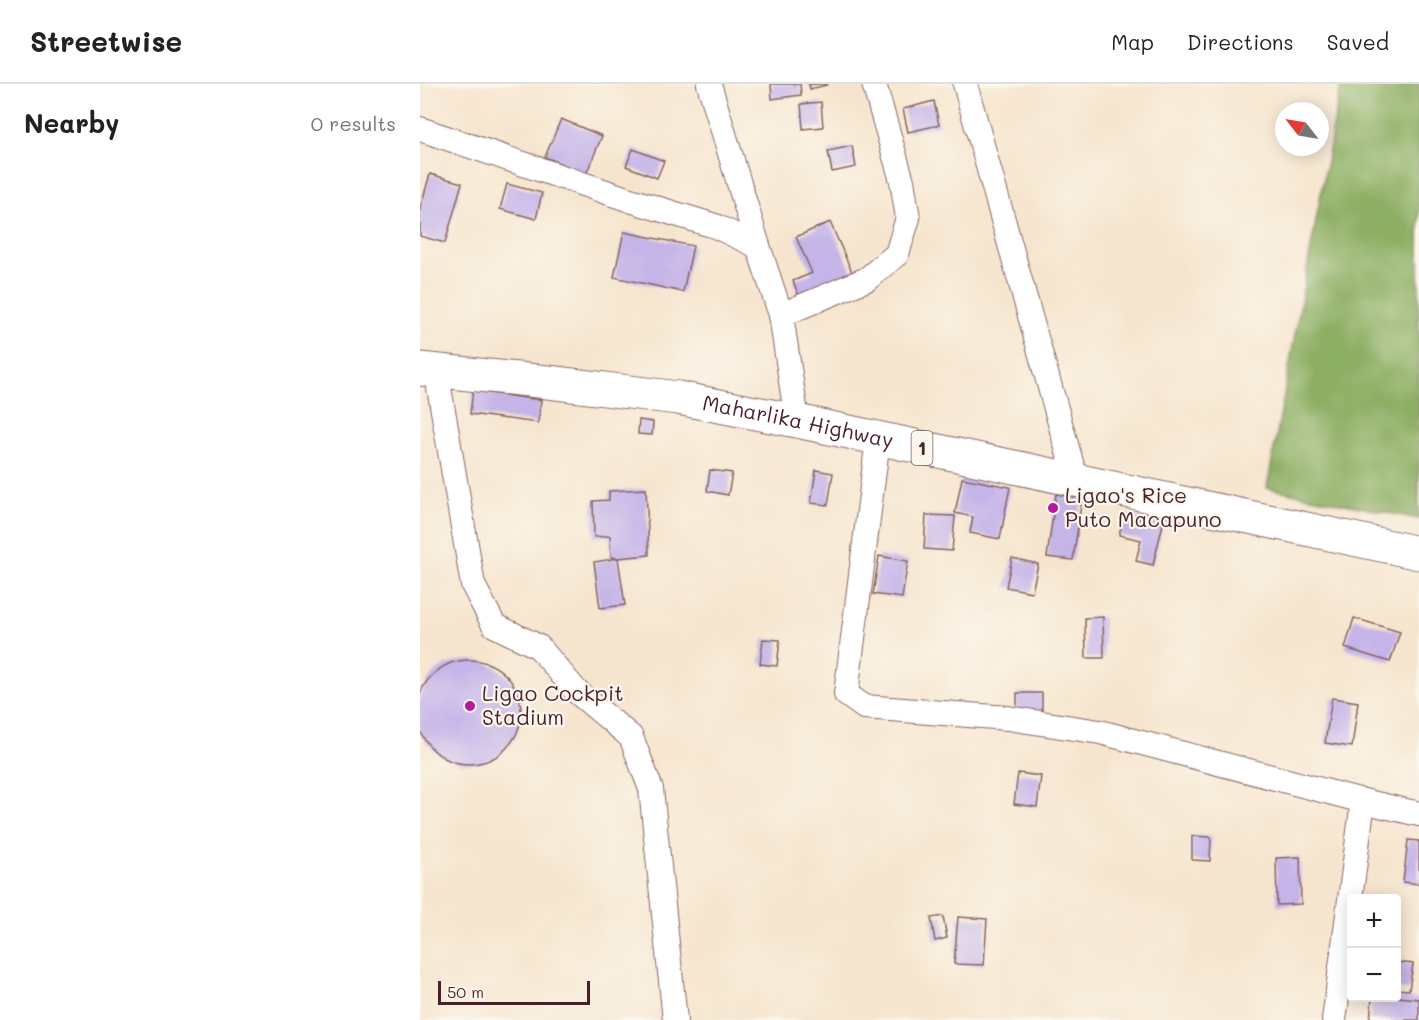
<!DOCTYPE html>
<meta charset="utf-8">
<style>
:root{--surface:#fff;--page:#f2f2f2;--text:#222;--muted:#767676;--line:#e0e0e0}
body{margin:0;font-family:Mali,sans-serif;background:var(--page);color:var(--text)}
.controls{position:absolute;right:18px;bottom:18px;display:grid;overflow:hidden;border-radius:6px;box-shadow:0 3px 15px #0003}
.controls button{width:54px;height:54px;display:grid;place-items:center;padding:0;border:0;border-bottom:2px solid var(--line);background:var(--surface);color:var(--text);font:30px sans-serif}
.compass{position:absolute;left:855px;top:18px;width:54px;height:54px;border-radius:50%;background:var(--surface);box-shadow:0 3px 15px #0003;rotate:301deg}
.scale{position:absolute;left:18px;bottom:15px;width:152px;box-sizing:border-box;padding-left:6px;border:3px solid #4a1f2b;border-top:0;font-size:16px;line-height:21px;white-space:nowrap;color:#4a1f2b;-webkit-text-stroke:4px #fbf7ec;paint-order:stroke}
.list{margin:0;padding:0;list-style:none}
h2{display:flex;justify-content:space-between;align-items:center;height:78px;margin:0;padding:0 24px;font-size:26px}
h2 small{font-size:20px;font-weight:400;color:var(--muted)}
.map{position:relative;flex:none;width:999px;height:936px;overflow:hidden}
header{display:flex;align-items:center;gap:36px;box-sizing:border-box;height:84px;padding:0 30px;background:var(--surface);border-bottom:2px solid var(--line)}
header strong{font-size:28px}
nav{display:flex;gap:33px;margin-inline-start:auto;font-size:21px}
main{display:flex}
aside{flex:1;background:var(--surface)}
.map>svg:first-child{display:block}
.forest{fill:#8daf63;stroke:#6c6747;stroke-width:1.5}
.building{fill:#c4b4e8}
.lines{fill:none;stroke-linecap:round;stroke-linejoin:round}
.minor-casing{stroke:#866464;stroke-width:26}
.highway-casing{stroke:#866464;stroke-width:35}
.minor{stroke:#fff;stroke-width:24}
.highway{stroke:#fff;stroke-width:33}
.poi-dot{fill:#b5179e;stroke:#fbf7ec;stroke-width:2}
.labels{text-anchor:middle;stroke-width:4.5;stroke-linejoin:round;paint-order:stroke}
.shield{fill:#fbf7ec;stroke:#7f6065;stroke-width:1.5}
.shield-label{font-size:20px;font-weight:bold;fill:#4a1f2b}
.street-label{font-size:21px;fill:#4a1f2b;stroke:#fbf7ec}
.poi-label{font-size:21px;fill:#4a1f2b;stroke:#fbf7ec;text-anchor:start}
</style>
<header>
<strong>Streetwise</strong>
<nav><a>Map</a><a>Directions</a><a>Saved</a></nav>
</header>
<main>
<aside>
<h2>Nearby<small>0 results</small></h2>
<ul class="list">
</ul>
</aside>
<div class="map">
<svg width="999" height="936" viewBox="0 0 999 936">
<rect width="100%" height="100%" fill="#fbf7ec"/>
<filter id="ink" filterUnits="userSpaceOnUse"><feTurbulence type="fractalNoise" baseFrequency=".0167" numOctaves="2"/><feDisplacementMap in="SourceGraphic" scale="12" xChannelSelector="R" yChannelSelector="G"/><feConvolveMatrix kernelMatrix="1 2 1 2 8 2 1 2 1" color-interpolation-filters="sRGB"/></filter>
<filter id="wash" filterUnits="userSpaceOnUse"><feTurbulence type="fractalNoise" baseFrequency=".008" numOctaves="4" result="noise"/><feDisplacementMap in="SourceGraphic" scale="24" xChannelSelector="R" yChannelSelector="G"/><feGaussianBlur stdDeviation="1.35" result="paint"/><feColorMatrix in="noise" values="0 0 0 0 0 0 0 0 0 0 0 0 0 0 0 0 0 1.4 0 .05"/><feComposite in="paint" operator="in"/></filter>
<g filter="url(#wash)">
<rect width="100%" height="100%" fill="#f6e5ce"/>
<polygon class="forest" points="921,0 999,0 999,435 847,404"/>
<g id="blocks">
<g class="building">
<polygon points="351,0 380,0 381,11 352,15"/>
<polygon points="389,0 407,0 407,1 390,5"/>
<polygon points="514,17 519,41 488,48 483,25"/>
<polygon points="401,18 403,43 383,45 381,20"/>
<polygon points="141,35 182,52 166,90 125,73"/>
<polygon points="432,62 436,83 412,88 408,67"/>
<polygon points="213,65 244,77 237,94 206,82"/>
<polygon points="10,90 42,99 25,159 0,152 0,125"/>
<polygon points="87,100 122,109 116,135 80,125"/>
<polygon points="410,138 432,188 379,212 373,197 392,189 376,153"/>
<polygon points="204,148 273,162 263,208 194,193"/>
<polygon points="53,307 121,316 118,339 50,330"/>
<polygon points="219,336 233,338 232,351 218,350"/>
<polygon points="290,386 312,389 308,411 287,407"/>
<polygon points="396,386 413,389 408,421 391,419"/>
<polygon points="542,394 590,403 580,455 550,449 553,433 535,429"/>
<polygon points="226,405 229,471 198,474 191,473 190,452 174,453 173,417 189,416 189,407"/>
<polygon points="636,410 662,414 653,476 627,473"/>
<polygon points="506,431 535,432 532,467 504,465"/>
<polygon points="704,431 743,440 733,481 716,477 721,456 699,451"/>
<polygon points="459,472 488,477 482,514 453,510"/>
<polygon points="198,474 205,521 180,524 174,478"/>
<polygon points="592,474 618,480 612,508 586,503"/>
<polygon points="683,533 684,574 666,574 665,534"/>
<polygon points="934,534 980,548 970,578 925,564"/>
<polygon points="343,555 360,556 357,582 340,580"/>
<circle cx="49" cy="628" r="52"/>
<polygon points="597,609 622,609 622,627 597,628"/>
<polygon points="912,614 938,618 932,663 905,659"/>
<polygon points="598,689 621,692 617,723 594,720"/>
<polygon points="772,752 791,753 790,777 772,776"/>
<polygon points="988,756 999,757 999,800 983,798"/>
<polygon points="880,773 881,820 857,821 856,774"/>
<polygon points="523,832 527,854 515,857 511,834"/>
<polygon points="538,833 567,835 564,881 534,880"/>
<polygon points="976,878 993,880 989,906 976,905"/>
<polygon points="976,913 999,915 999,936 950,936 952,914"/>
</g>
</g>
</g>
<g filter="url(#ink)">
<use href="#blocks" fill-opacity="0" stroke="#866464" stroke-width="1.5"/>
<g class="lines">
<defs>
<g id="minor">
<polyline points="289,0 338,162 361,231 377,337"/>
<polyline points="545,0 656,396"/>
<polyline points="0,45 210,116 295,142 338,162"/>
<polyline points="361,231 447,195 477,170 488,134 482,97 454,0"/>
<polyline points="16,286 53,501 74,541 119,563 156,607 211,653 231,705 255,936"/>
<polyline points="458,355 426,610 444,623 588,634 680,648 943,717 999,730"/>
<polyline points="914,936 943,717"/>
</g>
<g id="highway">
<path id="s1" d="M0 285 128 298 258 314 377 337 999 469"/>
</g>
</defs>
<use href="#minor" class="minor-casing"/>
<use href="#highway" class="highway-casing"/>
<use href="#minor" class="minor"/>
<use href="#highway" class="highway"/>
</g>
</g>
<g class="poi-dot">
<circle cx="633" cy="424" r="6"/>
<circle cx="50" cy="622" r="6"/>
</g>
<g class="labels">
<rect class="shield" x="491.5" y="347" width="21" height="34" rx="4.5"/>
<g class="shield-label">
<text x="502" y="371">1</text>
</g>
<g class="street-label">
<text dy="7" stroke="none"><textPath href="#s1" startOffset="382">Maharlika Highway</textPath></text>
</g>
<g class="poi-label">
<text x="645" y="419">Ligao's Rice<tspan x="645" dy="24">Puto Macapuno</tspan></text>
<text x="62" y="617">Ligao Cockpit<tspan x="62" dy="24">Stadium</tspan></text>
</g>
</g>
</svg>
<div class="controls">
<button>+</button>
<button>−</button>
</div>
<svg class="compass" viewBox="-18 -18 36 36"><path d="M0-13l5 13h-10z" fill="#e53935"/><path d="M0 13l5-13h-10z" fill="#767676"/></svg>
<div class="scale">50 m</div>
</div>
</main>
